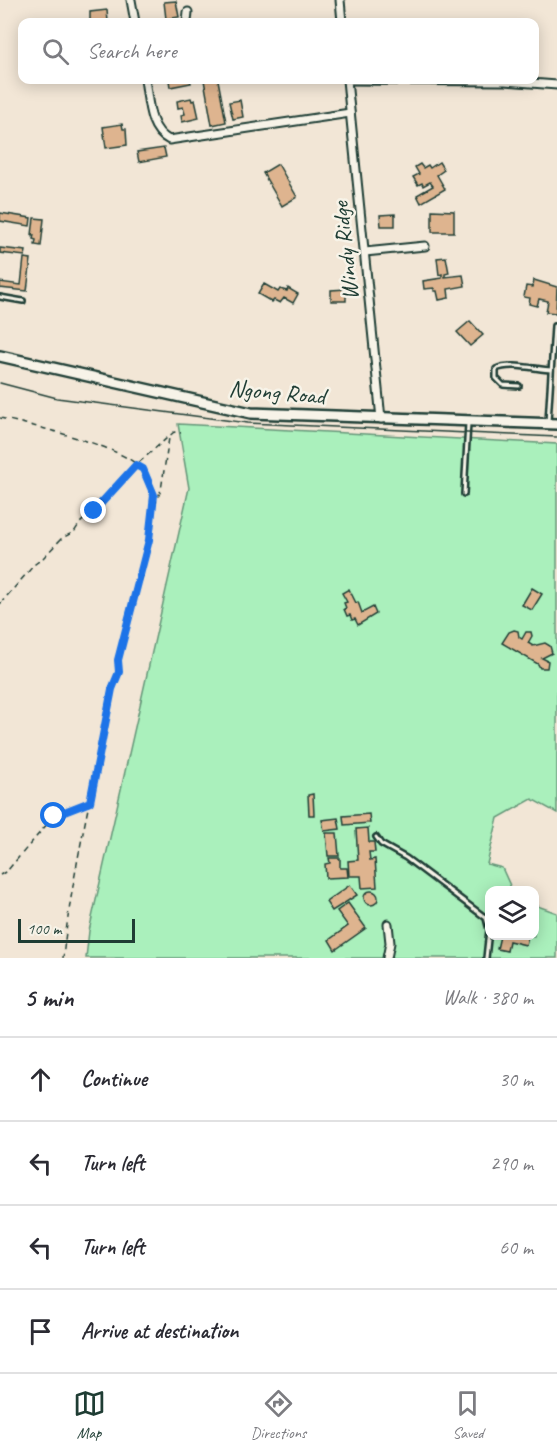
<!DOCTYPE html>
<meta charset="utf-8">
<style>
:root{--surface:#fff;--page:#f2f2f3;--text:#2b2b33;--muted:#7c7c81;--line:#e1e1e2;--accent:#1f3d34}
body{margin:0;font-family:Caveat,sans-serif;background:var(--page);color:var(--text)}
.controls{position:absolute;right:18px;bottom:18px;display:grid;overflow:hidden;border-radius:12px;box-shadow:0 3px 15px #0003}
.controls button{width:54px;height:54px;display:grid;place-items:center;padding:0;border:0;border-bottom:2px solid var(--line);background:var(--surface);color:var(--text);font:30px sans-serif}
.scale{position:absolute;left:18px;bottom:15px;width:117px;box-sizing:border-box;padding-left:6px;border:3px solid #1f3d34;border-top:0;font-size:16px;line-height:21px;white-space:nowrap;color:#1f3d34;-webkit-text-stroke:4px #f7f3e8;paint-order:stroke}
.stop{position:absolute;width:18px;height:18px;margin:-14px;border:4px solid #1a73e8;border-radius:50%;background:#fff}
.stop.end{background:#1a73e8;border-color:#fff;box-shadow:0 2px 6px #0008}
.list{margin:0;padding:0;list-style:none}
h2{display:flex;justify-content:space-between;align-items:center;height:78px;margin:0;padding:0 24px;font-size:26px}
h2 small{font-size:20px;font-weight:400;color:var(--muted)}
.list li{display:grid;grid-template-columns:39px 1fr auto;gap:18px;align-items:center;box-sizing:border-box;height:84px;padding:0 24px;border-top:2px solid var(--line)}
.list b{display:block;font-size:22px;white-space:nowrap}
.list em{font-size:20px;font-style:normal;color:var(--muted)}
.icon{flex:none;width:33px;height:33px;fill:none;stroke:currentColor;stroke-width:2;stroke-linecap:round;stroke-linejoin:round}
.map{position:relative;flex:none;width:557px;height:958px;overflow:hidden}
.search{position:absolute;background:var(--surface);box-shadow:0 3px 15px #0003;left:18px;right:18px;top:18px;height:66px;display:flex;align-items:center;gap:15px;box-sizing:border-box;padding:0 21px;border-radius:12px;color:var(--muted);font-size:22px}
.sheet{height:414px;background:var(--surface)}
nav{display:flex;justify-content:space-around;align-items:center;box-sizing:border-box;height:84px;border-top:2px solid var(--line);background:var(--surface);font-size:16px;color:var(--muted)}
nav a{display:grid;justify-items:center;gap:3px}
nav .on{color:var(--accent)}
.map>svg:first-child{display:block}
.green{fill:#aaf0bc;stroke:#649678;stroke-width:1.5}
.building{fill:#deb48f;stroke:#1f3d34;stroke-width:1.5}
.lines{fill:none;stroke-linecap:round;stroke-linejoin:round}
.service-casing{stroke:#1f3d34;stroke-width:8}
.minor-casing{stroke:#1f3d34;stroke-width:11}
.secondary-casing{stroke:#1f3d34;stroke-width:14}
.path{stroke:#1f3d34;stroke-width:1.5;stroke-dasharray:6 4.5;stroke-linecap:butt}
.service{stroke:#f7f3e8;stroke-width:3}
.minor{stroke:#f7f3e8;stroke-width:7}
.secondary{stroke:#f7f3e8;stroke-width:9}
.tram{stroke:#1f3d34;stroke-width:1.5}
.route{stroke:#1a73e8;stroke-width:8}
.labels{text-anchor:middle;stroke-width:5;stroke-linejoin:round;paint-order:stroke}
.street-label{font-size:24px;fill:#1f3d34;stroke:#f7f3e8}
</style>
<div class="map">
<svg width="557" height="958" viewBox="0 0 557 958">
<rect width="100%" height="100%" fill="#f2e6d6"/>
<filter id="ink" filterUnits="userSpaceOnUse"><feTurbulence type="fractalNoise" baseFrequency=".0167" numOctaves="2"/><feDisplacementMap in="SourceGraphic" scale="12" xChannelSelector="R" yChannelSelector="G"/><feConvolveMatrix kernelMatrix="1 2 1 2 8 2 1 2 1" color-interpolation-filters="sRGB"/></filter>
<g filter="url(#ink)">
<polygon class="green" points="178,424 557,444 557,813 532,799 498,818 487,864 502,868 512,890 490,890 490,936 534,936 535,905 557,913 557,958 86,958 89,931 189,488"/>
<g class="building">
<polygon points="176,1 179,17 166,19 164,2"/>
<polygon points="107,10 108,22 90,22 90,12"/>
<polygon points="169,80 190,80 191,83 170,87"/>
<polygon points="204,80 218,80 226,122 212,125"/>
<polygon points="191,98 192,101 195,100 199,118 182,122 181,115 185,114 183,107 178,108 177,101"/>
<polygon points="240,100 243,117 233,119 229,102"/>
<polygon points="122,124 123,129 126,129 127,145 106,148 103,127"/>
<polygon points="164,148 166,157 139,162 137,152"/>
<polygon points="439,162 444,170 437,175 445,189 421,203 417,195 433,186 430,182 423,186 422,183 418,185 413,177 419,174 415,167 420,164 423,168 428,165 430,168"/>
<polygon points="278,164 297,197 282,206 263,173"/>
<polygon points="432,210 454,211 454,232 432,232"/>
<polygon points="0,213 31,218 30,226 0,221"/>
<polygon points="395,214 395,226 381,226 380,215"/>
<polygon points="34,218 44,219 41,246 35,245 36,240 33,239 34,235 32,235"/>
<polygon points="0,248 26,251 25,256 0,253"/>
<polygon points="446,257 449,273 445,274 445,277 463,275 465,286 448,289 449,298 439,300 437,291 434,291 434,288 424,289 423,281 442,278 442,274 439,275 437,258"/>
<polygon points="24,258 31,259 27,291 0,288 0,282 21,285"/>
<polygon points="534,280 557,287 556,313 546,312 548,301 539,299 537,306 529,304 530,298 524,297 526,286 533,287"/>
<polygon points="264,284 278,292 280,289 287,291 288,288 298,294 293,303 284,298 280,303 274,300 272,302 258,294"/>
<polygon points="346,289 346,301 331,301 331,290"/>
<polygon points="470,321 483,335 470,346 457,332"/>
<polygon points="532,588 542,594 532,610 522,605"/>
<polygon points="349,589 356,603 358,602 362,613 373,607 376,614 358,625 355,619 352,620 350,615 347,616 344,609 346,608 344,603 347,602 342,593"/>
<polygon points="514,630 518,631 519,637 522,639 526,632 531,632 532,636 528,643 533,646 545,643 550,646 552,653 542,658 548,661 547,668 540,668 538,664 502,643 509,632"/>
<polygon points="313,794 314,815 309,815 308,795"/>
<polygon points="369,814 370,823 344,825 343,816"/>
<polygon points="338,818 340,829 324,831 322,820"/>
<polygon points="368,828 369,842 374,842 375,852 369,852 370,860 375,859 377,887 362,888 361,876 349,876 348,861 358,860 356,829"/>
<polygon points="326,833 337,833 339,856 328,856"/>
<polygon points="329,858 340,858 340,868 347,868 348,877 326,878 325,864 330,863"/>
<polygon points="350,885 357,895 332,911 326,902"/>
<circle cx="371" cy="898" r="7"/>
<polygon points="348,903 366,928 335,950 329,940 348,926 337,911"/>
<polygon points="500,936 528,936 526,945 509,941 507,951 497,949"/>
</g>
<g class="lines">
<defs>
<g id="service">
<polyline points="0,297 23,301"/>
<path d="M519 386 503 385 496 378V369C510 362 535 369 551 370"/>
<polyline points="548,422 554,326"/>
<polyline points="464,494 468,423"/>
<polyline points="376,837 381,844 406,858 486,918 489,930 486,958"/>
</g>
<g id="minor">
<polyline points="131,0 135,22"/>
<polyline points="340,0 342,22"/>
<polyline points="187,22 188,12"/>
<path d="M145 80C149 101 148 129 169 140L350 113"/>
<polyline points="347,80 381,419"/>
<polyline points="347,80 505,81 557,85"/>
<polyline points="365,252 425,246"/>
<polyline points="387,958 390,943 388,924"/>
</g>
<polyline id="secondary" points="0,356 251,413 557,424"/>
</defs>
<use href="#service" class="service-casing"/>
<use href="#minor" class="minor-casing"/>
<use href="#secondary" class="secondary-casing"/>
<g class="path">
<path d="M0 418C34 426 120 445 142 469 148 474 154 491 154 498 152 550 131 610 118 660L119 672 112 689C96 779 72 868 63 958"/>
<polyline points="154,506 161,490 169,438"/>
<polyline points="0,604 35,564 43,558 62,538 74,532 80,523 110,495 136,465 174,432 181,433"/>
<polyline points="0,875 7,871 54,816 89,802"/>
</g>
<use href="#service" class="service"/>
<use href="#minor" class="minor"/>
<use href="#secondary" class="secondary"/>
<polyline class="tram" points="0,383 57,398 248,423 557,437"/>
</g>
</g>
<g class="lines" filter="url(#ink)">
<polyline class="route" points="54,816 90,802 112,689 119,672 118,660 149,540 154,495 143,469 136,465 94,511"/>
</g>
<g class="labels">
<g class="street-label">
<text transform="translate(345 251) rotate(-96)" y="8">Windy Ridge</text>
<text transform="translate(277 392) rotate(5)" y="8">Ngong Road</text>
</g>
</g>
</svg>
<div class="controls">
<button><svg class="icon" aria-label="layers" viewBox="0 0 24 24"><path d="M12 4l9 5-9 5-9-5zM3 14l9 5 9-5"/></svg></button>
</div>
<div class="scale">100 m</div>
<div class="stop" style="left:54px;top:816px"></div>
<div class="stop end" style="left:94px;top:511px"></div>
<div class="search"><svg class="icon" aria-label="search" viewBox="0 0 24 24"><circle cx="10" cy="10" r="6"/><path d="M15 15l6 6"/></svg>Search here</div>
</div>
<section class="sheet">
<h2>5 min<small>Walk · 380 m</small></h2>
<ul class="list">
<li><svg class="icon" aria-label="ahead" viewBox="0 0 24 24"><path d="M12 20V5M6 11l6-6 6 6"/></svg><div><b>Continue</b></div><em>30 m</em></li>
<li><svg class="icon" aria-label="left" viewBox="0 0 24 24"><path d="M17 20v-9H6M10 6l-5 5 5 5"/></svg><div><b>Turn left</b></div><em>290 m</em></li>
<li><svg class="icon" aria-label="left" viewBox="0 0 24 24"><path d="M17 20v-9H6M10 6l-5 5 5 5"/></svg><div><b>Turn left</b></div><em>60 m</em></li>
<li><svg class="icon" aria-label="arrive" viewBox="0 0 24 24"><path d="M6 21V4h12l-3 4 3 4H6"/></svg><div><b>Arrive at destination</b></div></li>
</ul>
</section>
<nav>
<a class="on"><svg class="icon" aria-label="map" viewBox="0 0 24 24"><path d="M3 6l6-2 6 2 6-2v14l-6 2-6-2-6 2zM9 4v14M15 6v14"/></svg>Map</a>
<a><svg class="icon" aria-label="directions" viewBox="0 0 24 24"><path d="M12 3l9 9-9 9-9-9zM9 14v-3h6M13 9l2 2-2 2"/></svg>Directions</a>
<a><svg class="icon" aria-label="saved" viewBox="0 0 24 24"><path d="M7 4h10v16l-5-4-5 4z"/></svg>Saved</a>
</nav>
